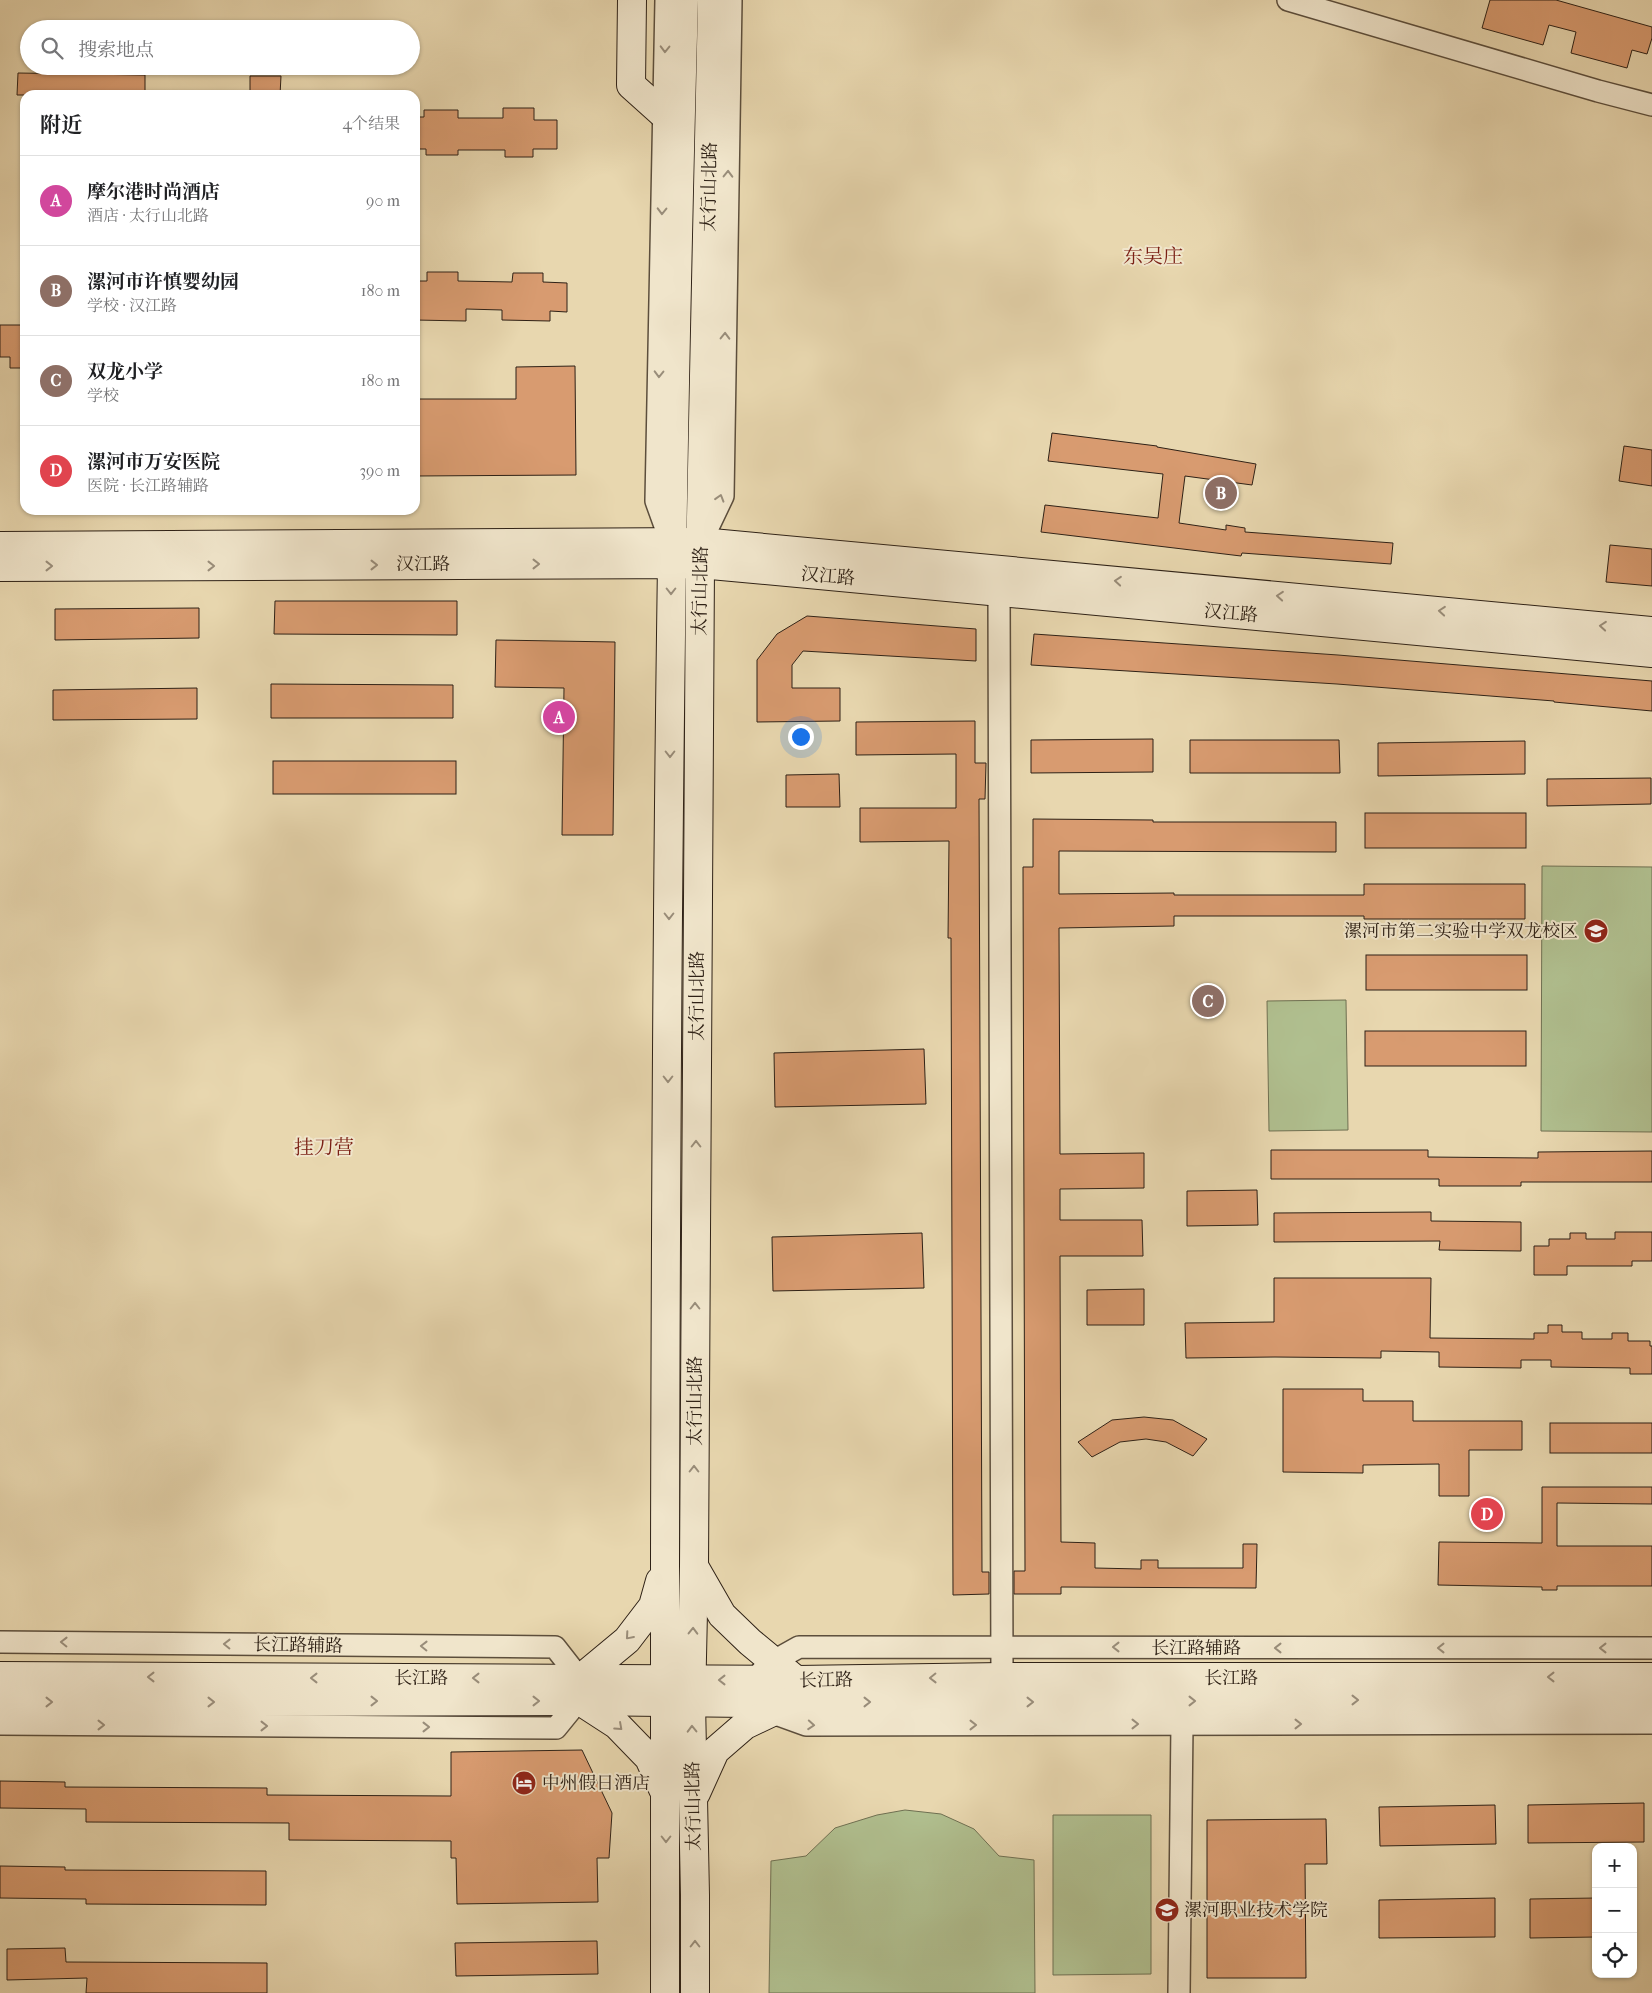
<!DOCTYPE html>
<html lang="zh">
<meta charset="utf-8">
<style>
:root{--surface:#fff;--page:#f2f2f2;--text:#202124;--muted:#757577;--line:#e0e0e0;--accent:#8f2418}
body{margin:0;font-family:"IM FELL French Canon","Noto Serif SC",serif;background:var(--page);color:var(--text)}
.controls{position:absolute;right:15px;bottom:15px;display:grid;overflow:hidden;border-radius:10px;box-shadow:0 1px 4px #0004}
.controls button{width:45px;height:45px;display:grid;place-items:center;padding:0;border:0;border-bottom:1px solid var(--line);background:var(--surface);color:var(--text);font:25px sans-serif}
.you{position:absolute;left:800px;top:736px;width:18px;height:18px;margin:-12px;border:4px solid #fff;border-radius:50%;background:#1a73e8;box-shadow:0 0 0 8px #1a73e833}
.badge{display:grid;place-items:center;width:32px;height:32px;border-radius:50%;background:var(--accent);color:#fff;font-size:16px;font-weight:700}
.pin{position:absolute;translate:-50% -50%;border:2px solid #fff;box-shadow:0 1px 5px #0006}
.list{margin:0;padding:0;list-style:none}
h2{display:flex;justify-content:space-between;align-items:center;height:65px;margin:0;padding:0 20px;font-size:21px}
h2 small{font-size:16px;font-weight:400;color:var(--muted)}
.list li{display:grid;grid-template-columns:32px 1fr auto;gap:15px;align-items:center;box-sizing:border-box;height:90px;padding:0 20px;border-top:1px solid var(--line)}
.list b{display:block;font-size:19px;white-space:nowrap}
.list p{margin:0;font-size:16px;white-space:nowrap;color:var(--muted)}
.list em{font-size:16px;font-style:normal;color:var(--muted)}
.icon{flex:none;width:28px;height:28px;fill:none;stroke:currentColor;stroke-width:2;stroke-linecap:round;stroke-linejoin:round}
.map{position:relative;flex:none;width:1652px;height:1993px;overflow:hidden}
.search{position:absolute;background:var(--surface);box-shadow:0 1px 4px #0004;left:20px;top:20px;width:400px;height:55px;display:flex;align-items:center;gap:12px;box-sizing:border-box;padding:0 18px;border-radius:28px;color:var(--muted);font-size:19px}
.panel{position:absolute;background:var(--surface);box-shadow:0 1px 4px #0004;left:20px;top:90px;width:400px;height:425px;border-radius:15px}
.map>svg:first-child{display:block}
.green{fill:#b0bf8f;stroke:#6f7052}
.building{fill:#d89b70;stroke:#2e2116}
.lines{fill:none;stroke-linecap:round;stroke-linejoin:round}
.street-casing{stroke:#5c4e3c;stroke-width:24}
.secondary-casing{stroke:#2e2116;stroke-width:30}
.street{stroke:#f0e5cb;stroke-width:21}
.secondary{stroke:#f0e5cb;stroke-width:28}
.oneway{stroke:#998d7a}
.labels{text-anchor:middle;stroke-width:4;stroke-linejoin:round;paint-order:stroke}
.street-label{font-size:18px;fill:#2e2116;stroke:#f0e5cb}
.poi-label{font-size:18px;fill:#2e2116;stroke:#f0e5cb;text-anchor:start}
.quarter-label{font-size:20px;fill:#7a1f14;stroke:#f0e5cb}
</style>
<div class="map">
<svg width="1652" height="1993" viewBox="0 0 1652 1993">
<rect width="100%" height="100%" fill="#e8d7af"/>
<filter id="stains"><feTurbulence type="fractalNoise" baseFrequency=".004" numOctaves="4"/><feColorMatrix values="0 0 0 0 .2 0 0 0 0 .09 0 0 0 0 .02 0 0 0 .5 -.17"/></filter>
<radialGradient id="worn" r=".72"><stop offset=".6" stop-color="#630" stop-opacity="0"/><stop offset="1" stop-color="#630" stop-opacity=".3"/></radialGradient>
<g class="green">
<polygon points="1542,866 1652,867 1652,1132 1541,1131"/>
<polygon points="1346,1000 1348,1130 1269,1131 1267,1001"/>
<polygon points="905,1810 941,1814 974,1829 999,1856 1034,1860 1035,1993 769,1993 771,1861 806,1856 835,1828 877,1815"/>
<polygon points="1053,1815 1151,1815 1151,1974 1053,1975"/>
</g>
<g class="building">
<polygon points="1490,0 1556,0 1652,27 1652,38 1647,54 1632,50 1627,68 1571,53 1576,32 1549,25 1543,45 1482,28"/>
<polygon points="18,73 145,75 145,95 17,95"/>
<polygon points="250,76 281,76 280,95 250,95"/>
<polygon points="503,108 534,108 534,120 557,120 557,149 533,149 533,157 505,157 505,150 458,150 458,155 426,155 426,149 415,149 415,117 424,117 424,110 458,110 458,118 503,118"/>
<polygon points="427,272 458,272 458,281 512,282 513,273 543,273 543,282 567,283 567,312 550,311 550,321 502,320 502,310 466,309 466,321 415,320 415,281 427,281"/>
<polygon points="0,325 25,325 25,368 10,368 10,357 0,357"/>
<polygon points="575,366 576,475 415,476 415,399 516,399 516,367"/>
<polygon points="1052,433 1157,446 1157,447 1256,464 1252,485 1185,476 1179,523 1226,530 1226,525 1245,528 1245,532 1393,543 1391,564 1242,553 1241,556 1041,532 1045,505 1158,518 1163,474 1048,461"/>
<polygon points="1624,446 1652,450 1652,486 1619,481"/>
<polygon points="1610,545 1652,549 1652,586 1606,582"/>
<polygon points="275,601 457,601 457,635 274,634"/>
<polygon points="199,608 199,638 55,640 55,609"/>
<polygon points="807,616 976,629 976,661 803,651 792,665 792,688 840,688 840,721 757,722 757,660 777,634"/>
<polygon points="1034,634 1338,655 1652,681 1652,711 1554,702 1554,701 1337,684 1031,665"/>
<polygon points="496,640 615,642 613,835 562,835 564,688 495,687"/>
<polygon points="271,684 453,685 453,718 271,718"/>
<polygon points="197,688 197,719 53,720 53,690"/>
<polygon points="975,721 975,763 986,763 985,799 979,799 982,1572 989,1572 989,1594 953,1595 951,938 948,938 949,841 860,842 860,808 956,808 956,754 856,755 856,722"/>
<polygon points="1153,739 1153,772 1031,773 1031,740"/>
<polygon points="1190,740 1339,740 1340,773 1190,773"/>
<polygon points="1525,741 1525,774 1378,776 1378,743"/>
<rect x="273" y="761" width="183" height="33"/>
<polygon points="839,774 840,807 786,807 786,775"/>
<polygon points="1651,778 1651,804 1547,806 1547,779"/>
<rect x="1365" y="813" width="161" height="35"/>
<polygon points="1033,819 1153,820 1153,822 1336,822 1336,852 1059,851 1059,894 1174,893 1174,895 1364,895 1364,884 1525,884 1525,919 1364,919 1364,916 1174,916 1174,926 1059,928 1060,1154 1144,1153 1144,1188 1060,1189 1060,1220 1142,1220 1143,1256 1060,1256 1061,1542 1095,1543 1095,1568 1141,1569 1141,1560 1158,1560 1158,1568 1243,1568 1243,1544 1257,1544 1256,1588 1061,1587 1061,1594 1014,1594 1014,1571 1025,1571 1023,867 1033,867"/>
<rect x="1366" y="955" width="161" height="35"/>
<rect x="1365" y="1031" width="161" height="35"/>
<polygon points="924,1049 926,1104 775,1107 774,1053"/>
<polygon points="1271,1150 1428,1150 1428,1157 1538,1158 1538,1152 1652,1151 1652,1182 1521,1182 1521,1186 1439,1186 1439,1179 1271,1179"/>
<polygon points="1257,1190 1258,1225 1187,1226 1187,1191"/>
<polygon points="1431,1212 1431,1221 1521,1222 1521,1251 1439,1250 1440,1241 1274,1242 1274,1213"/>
<polygon points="1615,1232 1652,1232 1652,1261 1632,1261 1632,1266 1567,1266 1567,1275 1534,1275 1534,1246 1549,1246 1549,1239 1570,1239 1570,1233 1586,1233 1586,1239 1615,1239"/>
<polygon points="922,1233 924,1288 773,1291 772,1237"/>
<polygon points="1274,1278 1431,1278 1430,1338 1534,1339 1534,1333 1548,1333 1548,1325 1562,1325 1562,1332 1582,1332 1582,1339 1612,1339 1612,1333 1628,1333 1628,1341 1650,1341 1650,1346 1652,1346 1652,1374 1630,1374 1630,1368 1551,1367 1551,1360 1521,1360 1521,1368 1439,1367 1439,1352 1381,1351 1381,1358 1275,1357 1186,1358 1185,1323 1274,1322"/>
<polygon points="1144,1289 1144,1325 1087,1325 1087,1290"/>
<polygon points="1283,1389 1363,1389 1363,1401 1413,1401 1413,1421 1522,1421 1522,1450 1469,1450 1469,1496 1439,1496 1439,1464 1363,1465 1363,1473 1283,1472"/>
<polygon points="1144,1417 1173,1420 1207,1439 1193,1456 1166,1442 1146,1439 1120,1442 1092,1457 1078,1442 1112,1420"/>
<rect x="1550" y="1423" width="102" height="30"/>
<polygon points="1542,1487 1652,1487 1652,1504 1557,1503 1557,1546 1652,1546 1652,1586 1557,1586 1557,1590 1542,1590 1542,1587 1438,1585 1439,1542 1542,1543"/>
<polygon points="582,1750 612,1813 609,1858 597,1858 598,1902 457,1904 456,1858 451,1858 451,1841 289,1840 289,1823 86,1822 86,1809 0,1808 0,1781 65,1782 65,1787 267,1788 267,1795 451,1796 451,1752"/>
<polygon points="1644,1803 1644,1842 1528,1843 1528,1805"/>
<polygon points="1495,1805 1496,1844 1380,1846 1379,1807"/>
<polygon points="1326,1819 1327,1864 1305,1864 1306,1978 1207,1978 1207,1820"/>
<polygon points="0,1866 65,1867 65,1870 266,1871 266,1905 86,1904 86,1899 0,1898"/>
<polygon points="1495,1898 1495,1937 1379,1938 1379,1900"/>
<polygon points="1596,1898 1596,1937 1530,1938 1530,1899"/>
<polygon points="597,1941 598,1974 456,1976 455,1943"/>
<polygon points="65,1948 66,1962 267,1963 267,1993 86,1993 87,1978 7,1980 7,1949"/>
</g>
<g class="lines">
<defs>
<g id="street">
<polyline points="666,0 656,501 669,537"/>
<polyline points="1288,0 1598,91 1652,105"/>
<polyline points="703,538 723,496 731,0"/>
<polyline points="999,591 1002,1677"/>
<polyline points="0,1642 555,1647 580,1679"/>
<polyline points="762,1671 774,1661 799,1647 1652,1648"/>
<polyline points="762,1709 806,1725 1652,1723"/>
<polyline points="0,1724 556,1728 578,1701"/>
<polyline points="1179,1993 1182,1724"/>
</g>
<g id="secondary">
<polyline points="632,0 631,85 680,129"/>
<polyline points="0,546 701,542 1652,631"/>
<polyline points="0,567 700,564 1652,653"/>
<polyline points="695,1568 722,1615 750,1642 796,1680"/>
<polyline points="0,1676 796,1680 1002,1677 1652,1677"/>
<polyline points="580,1679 627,1640 653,1606 660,1581"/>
<polyline points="580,1701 617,1725 649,1758 663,1789"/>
<polyline points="0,1703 578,1701 749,1703 1652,1699"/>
<polyline points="696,1793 715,1751 745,1725 785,1706"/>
<path d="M665 1993C666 1849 664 1706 665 1562 666 1042 669 521 684 0"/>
<polyline points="695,1993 695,1895 691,1702 694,1566 700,564 712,0"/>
</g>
</defs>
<use href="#street" class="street-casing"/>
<use href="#secondary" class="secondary-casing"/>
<use href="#street" class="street"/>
<use href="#secondary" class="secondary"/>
</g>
<defs><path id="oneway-chevron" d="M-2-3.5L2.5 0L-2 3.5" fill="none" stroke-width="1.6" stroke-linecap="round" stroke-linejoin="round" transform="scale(1.25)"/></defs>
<g class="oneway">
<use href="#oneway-chevron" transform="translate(665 49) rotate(91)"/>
<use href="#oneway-chevron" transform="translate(728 174) rotate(-89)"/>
<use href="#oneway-chevron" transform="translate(662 211) rotate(91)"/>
<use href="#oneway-chevron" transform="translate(725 336) rotate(-89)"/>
<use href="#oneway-chevron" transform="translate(659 374) rotate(91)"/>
<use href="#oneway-chevron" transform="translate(720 498) rotate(-73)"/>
<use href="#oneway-chevron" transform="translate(536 564)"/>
<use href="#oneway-chevron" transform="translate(374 565)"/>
<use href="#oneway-chevron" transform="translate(49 566)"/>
<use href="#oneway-chevron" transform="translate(211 566)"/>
<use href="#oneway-chevron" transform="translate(1118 581) rotate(-175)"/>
<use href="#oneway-chevron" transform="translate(671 591) rotate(90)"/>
<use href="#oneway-chevron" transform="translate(1280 596) rotate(-175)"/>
<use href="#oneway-chevron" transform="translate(1442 611) rotate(-175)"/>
<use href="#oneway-chevron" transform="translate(1603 626) rotate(-175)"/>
<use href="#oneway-chevron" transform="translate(670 754) rotate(90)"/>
<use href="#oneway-chevron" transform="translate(669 916) rotate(90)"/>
<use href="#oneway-chevron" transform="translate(668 1079) rotate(90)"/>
<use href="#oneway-chevron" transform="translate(696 1144) rotate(-90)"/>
<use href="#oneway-chevron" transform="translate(695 1306) rotate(-90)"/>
<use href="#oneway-chevron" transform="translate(694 1469) rotate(-90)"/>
<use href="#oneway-chevron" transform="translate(693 1631) rotate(-89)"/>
<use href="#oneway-chevron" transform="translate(629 1636) rotate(131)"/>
<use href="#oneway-chevron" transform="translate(64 1642) rotate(-179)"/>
<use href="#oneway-chevron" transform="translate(227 1644) rotate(-179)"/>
<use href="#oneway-chevron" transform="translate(424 1646) rotate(-179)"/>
<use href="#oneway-chevron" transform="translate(1116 1647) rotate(-180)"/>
<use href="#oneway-chevron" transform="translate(1278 1648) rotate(-180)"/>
<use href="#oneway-chevron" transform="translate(1441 1648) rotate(-180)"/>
<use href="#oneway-chevron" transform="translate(1603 1648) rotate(-180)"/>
<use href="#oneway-chevron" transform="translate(151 1677) rotate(-180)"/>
<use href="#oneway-chevron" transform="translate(1551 1677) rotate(180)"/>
<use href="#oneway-chevron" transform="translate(314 1678) rotate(-180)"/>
<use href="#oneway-chevron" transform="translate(476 1678) rotate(-180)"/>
<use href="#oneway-chevron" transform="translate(933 1678) rotate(179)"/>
<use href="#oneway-chevron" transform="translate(722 1680) rotate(180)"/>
<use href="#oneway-chevron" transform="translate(1355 1700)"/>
<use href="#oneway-chevron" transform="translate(374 1701)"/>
<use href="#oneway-chevron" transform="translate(536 1701)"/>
<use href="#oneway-chevron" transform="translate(1192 1701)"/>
<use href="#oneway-chevron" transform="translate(49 1702)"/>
<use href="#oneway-chevron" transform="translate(211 1702)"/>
<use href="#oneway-chevron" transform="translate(867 1702)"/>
<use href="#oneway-chevron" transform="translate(1030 1702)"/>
<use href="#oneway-chevron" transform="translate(1135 1724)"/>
<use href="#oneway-chevron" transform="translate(1298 1724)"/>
<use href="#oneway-chevron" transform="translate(101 1725)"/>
<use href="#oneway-chevron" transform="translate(811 1725) rotate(4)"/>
<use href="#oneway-chevron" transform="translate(973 1725)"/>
<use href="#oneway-chevron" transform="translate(264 1726)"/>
<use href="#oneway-chevron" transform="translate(426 1727)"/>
<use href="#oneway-chevron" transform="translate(619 1727) rotate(42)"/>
<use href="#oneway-chevron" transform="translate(692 1729) rotate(-91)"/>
<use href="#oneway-chevron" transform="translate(666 1839) rotate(90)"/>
<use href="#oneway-chevron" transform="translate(695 1944) rotate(-90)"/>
</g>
<defs>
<symbol id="school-disc" viewBox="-11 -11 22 22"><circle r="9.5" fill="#8f2418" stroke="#f0e5cb"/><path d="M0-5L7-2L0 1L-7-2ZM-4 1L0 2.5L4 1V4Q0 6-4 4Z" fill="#fff"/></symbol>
<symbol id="hotel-disc" viewBox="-11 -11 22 22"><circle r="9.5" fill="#8f2418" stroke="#f0e5cb"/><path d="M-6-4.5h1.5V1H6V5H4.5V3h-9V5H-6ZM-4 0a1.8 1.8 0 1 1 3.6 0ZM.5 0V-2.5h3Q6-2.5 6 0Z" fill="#fff"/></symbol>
<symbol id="university-disc" viewBox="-11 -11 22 22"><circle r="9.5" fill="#8f2418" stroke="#f0e5cb"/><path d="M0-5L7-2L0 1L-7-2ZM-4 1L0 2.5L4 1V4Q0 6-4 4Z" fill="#fff"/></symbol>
</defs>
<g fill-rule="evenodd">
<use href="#school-disc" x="1582" y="917" width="28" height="28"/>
<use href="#hotel-disc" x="510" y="1769" width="28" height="28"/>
<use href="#university-disc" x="1153" y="1896" width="28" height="28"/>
</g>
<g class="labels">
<g class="street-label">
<text transform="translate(709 187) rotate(-89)" y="6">太行山北路</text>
<text x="423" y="570">汉江路</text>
<text transform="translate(828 576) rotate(5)" y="6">汉江路</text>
<text transform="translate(700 591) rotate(-89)" y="6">太行山北路</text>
<text transform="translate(1231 613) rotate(5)" y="6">汉江路</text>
<text transform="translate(697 996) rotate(-90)" y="6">太行山北路</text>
<text transform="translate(695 1401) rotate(-90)" y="6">太行山北路</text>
<text transform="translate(298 1645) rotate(1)" y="6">长江路辅路</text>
<text x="1196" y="1654">长江路辅路</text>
<text x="421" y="1684">长江路</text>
<text x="1231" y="1684">长江路</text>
<text transform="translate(826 1680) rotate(-1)" y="6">长江路</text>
<text transform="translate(693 1806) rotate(-91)" y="6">太行山北路</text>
</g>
<g class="poi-label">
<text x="1578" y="937" text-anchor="end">漯河市第二实验中学双龙校区</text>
<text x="542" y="1789">中州假日酒店</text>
<text x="1184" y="1916">漯河职业技术学院</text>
</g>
<g class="quarter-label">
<text x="1153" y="263">东吴庄</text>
<text x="324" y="1154">挂刀营</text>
</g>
</g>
<rect width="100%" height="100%" filter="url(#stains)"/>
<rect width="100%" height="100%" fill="url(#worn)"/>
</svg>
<div class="controls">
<button>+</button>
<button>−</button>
<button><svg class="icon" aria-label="locate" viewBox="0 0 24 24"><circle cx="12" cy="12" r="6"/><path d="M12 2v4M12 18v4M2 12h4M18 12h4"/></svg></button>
</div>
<div class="you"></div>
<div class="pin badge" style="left:559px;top:717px;background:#d1479c">A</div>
<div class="pin badge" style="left:1221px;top:493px;background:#8d6e63">B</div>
<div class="pin badge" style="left:1208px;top:1001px;background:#8d6e63">C</div>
<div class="pin badge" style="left:1487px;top:1514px;background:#e0444e">D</div>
<div class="search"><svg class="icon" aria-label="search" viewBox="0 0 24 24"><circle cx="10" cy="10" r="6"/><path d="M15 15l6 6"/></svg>搜索地点</div>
<section class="panel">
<h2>附近<small>4个结果</small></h2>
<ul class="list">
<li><span class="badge" style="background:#d1479c">A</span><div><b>摩尔港时尚酒店</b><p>酒店 · 太行山北路</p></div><em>90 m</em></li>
<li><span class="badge" style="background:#8d6e63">B</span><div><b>漯河市许慎婴幼园</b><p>学校 · 汉江路</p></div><em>180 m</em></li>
<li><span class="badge" style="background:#8d6e63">C</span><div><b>双龙小学</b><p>学校</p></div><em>180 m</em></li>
<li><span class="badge" style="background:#e0444e">D</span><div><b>漯河市万安医院</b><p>医院 · 长江路辅路</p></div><em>390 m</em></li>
</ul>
</section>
</div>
